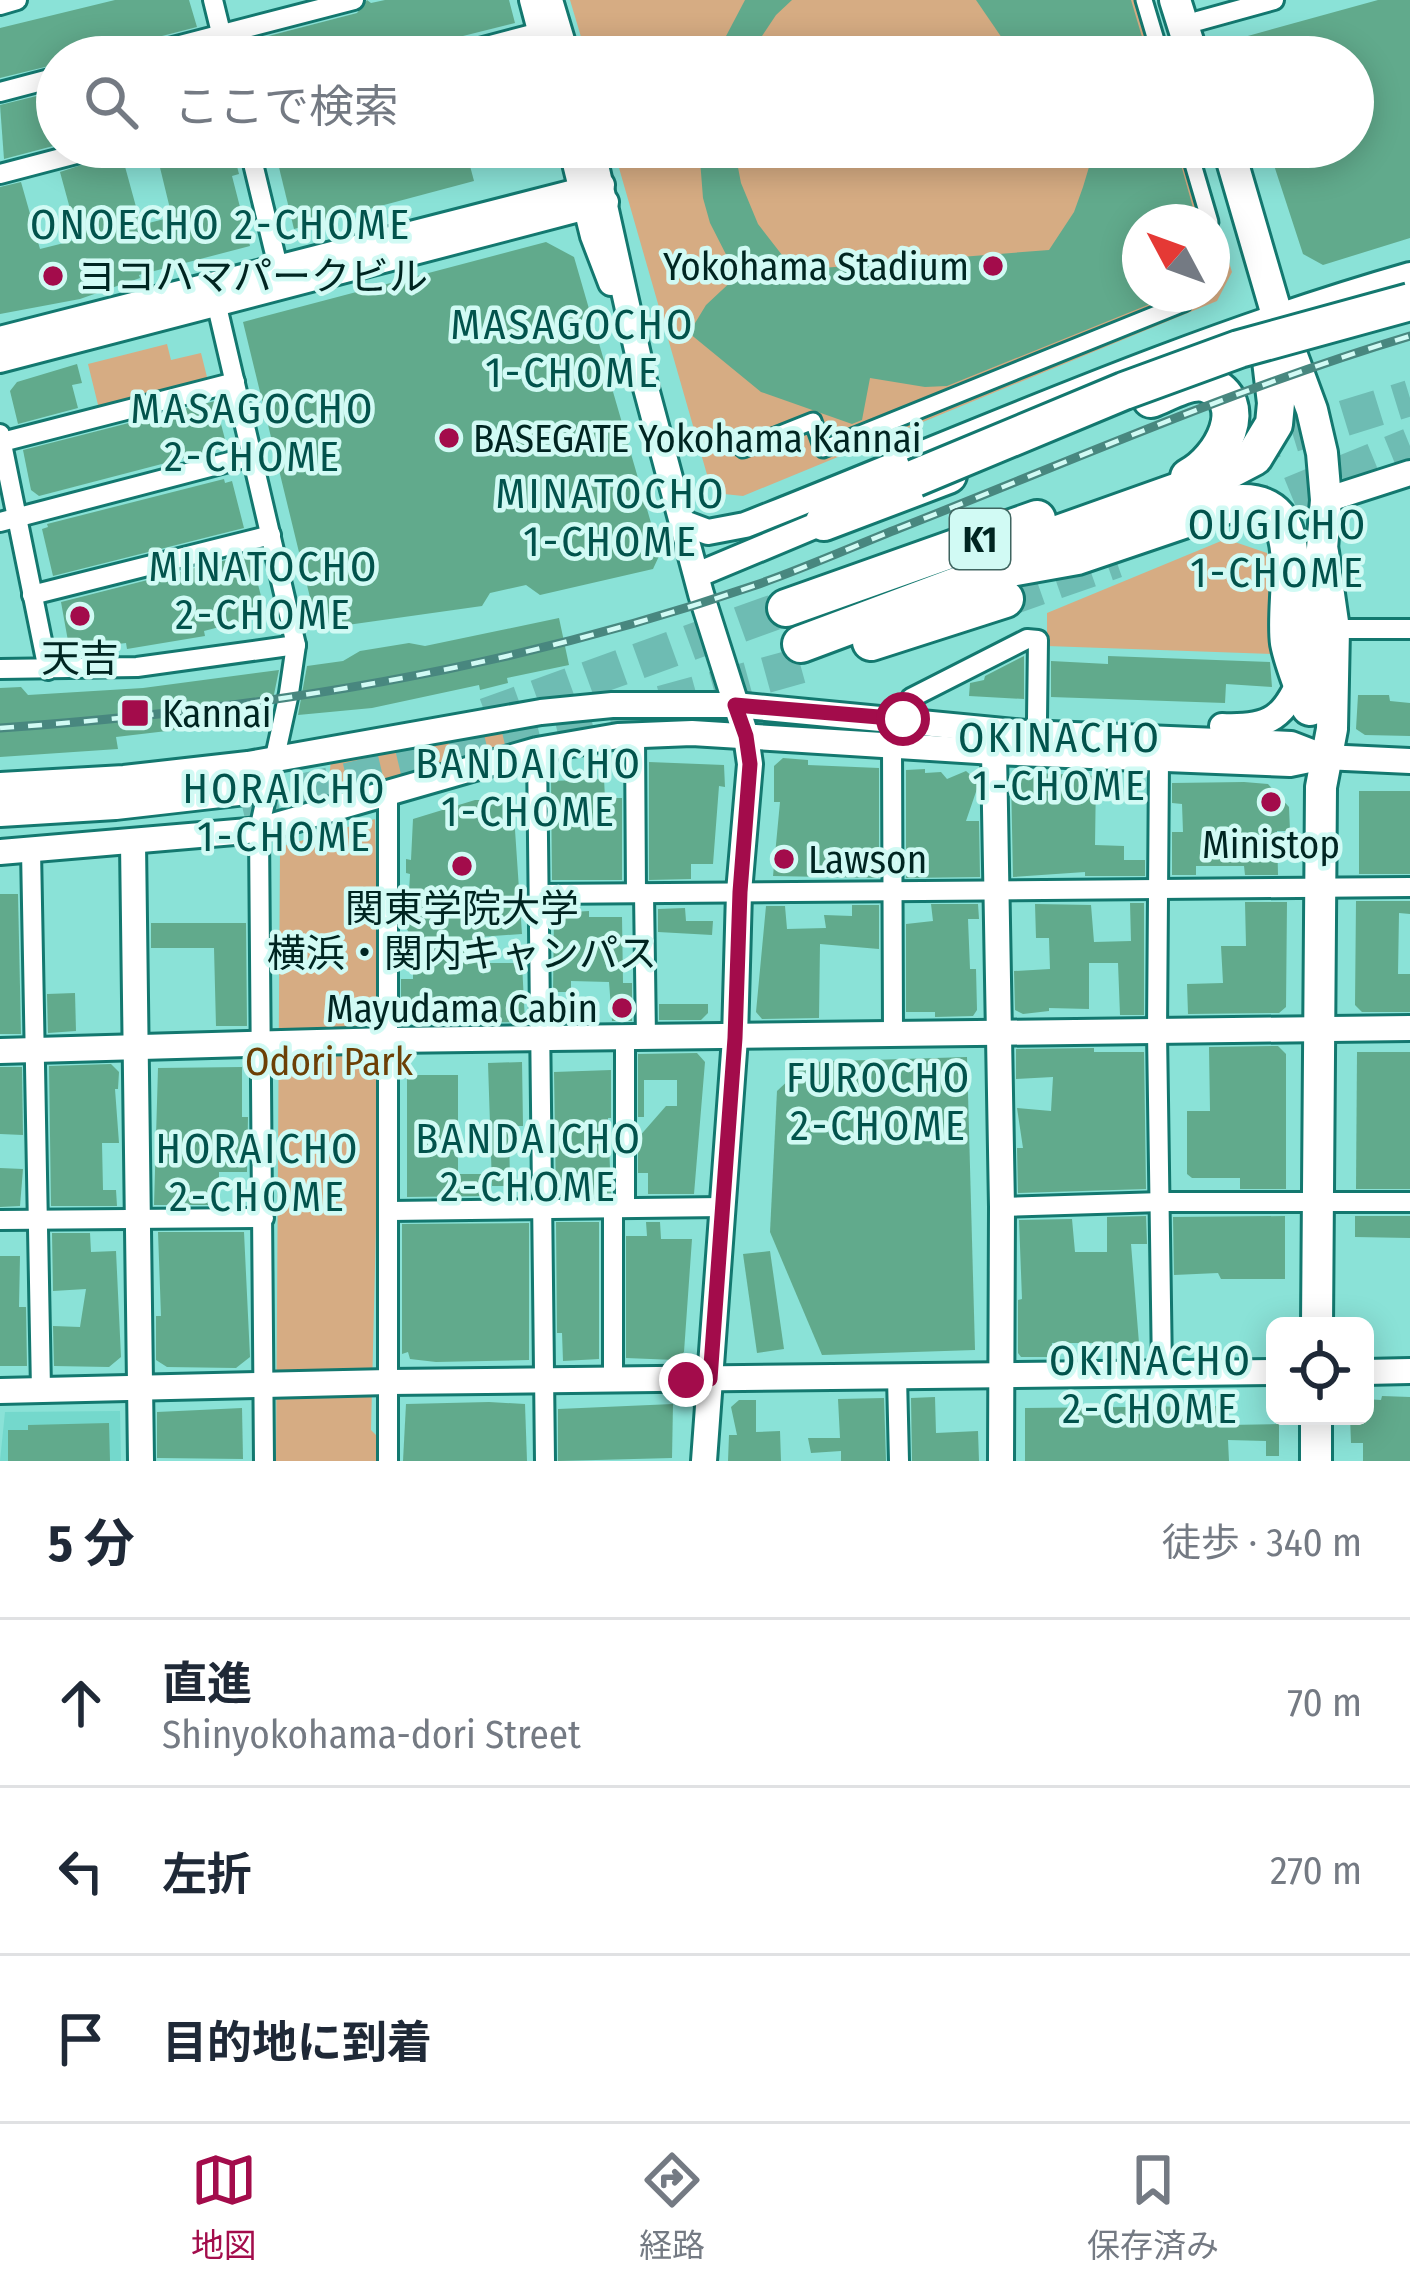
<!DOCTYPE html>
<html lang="ja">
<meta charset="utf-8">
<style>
:root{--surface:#fff;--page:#f2f2f3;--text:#1f2937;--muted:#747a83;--line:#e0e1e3;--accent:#a30c4b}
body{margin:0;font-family:"Fira Sans Condensed","Noto Sans JP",sans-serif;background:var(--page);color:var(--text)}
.controls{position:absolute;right:36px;bottom:36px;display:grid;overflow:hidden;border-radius:18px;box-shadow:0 6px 30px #0003}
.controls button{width:108px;height:108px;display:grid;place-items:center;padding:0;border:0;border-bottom:3px solid var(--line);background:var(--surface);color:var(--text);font:60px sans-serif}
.compass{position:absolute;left:1122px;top:204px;width:108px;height:108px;border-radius:50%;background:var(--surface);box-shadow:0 6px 30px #0003;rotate:311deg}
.stop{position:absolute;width:36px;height:36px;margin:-27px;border:9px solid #a30c4b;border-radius:50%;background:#fff}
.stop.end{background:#a30c4b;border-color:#fff;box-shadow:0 3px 12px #0008}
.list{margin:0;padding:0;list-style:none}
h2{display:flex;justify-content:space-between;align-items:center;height:156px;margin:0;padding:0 48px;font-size:51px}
h2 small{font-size:39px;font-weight:400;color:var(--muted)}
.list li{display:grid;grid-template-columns:78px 1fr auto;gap:36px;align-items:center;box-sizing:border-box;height:168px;padding:0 48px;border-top:3px solid var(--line)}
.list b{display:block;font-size:45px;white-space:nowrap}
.list p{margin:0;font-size:39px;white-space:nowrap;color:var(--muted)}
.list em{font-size:39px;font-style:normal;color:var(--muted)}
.icon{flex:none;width:66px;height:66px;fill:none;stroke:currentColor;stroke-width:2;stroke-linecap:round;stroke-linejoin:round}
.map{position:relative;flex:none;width:1410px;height:1461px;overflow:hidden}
.search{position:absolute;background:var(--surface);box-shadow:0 6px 30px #0003;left:36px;right:36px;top:36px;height:132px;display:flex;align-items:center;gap:30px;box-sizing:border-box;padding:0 42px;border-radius:66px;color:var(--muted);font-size:45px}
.sheet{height:660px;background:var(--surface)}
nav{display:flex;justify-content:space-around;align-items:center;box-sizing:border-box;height:168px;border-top:3px solid var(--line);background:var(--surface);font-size:33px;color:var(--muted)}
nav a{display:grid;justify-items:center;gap:6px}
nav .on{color:var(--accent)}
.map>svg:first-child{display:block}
.built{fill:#74d8cc}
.green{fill:#d6ac83;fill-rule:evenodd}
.building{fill:#61aa8c}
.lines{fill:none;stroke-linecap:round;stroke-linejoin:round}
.motorway-tunnel{stroke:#6ebcb3;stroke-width:36;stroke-dasharray:36 18;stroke-linecap:butt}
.pedestrian-casing{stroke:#13786f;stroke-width:21}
.minor-casing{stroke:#13786f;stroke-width:24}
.tertiary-casing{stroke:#13786f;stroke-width:30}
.primary-casing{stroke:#13786f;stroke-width:36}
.motorway-casing{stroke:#13786f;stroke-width:42}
.pedestrian{stroke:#fff;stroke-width:15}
.minor{stroke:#fff;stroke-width:18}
.tertiary{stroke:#fff;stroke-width:24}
.primary{stroke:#fff;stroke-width:30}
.motorway{stroke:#fff;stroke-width:36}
.rail-casing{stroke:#48877f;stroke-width:9}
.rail{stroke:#d1faf4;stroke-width:4.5;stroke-dasharray:14;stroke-linecap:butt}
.motorway-bridge-casing{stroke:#13786f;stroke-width:42;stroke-linecap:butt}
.motorway-bridge{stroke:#fff;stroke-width:36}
.route{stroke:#a30c4b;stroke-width:15}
.poi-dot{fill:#a30c4b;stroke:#d1faf4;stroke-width:4.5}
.labels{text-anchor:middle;stroke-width:9;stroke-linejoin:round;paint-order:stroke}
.shield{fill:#d1faf4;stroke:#3f6560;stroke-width:3}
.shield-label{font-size:36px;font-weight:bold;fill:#002521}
.poi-label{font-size:39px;fill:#002521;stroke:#d1faf4;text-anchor:start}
.park-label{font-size:39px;fill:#6c4006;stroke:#d1faf4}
.neighbourhood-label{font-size:42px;letter-spacing:3px;fill:#02534c;stroke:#d1faf4}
</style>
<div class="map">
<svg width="1410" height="1461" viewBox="0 0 1410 1461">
<rect width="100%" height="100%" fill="#8ae2d7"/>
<polygon class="built" points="120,1411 121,1461 0,1461 5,1412"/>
<g class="green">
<polygon points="570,0 1149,0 1167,57 587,57"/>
<path d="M613 147H1194L1232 272 1217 301 743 496 724 494 708 478ZM1140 222H1212V294H1140Z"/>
<polygon points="167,344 171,360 201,353 208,381 99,409 88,364"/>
<polygon points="1226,539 1267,553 1272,654 1047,646 1047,613"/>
<polygon points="514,729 512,743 327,798 331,760"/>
<polygon points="375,819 380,1061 371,1430 380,1439 379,1461 276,1461 280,847"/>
</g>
<g class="building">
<polygon points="115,0 189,0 197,27 131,44 121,57 57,57 57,64 0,78 0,28"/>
<polygon points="367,0 371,3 385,0 509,0 515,23 379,57 248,57 245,42 357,13"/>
<polygon points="745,0 792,0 776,15 748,57 715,57"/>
<polygon points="976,0 1131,0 1148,57 1015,57"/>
<polygon points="1378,0 1410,0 1410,238 1323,265 1303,254 1268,147 1353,147 1353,87 1361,84 1353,57 1242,57 1237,39"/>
<polygon points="57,91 57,145 4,159 0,105"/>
<polygon points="155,147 232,147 239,174 232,176 250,246 139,275 140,278 80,299 0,314 0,187 21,182 40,249 68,242 78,238 60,172 121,152 141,225 172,217"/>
<polygon points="274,147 465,147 474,181 294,229"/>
<polygon points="699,147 734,147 741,183 758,224 782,255 805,275 822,268 1049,250 1074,212 1083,187 1089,167 1077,147 1176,147 1197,222 1140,222 1140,294 1164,294 1160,300 947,386 925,387 870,378 862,420 852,424 761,392 689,333 706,305 737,276 710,223 703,198"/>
<polygon points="546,242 574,257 660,554 653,569 540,595 526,585 490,593 482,606 326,628 315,618 243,322"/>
<polygon points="77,364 82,383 72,385 78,408 18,424 10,391 17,382"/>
<polygon points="215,401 227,447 39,496 31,490 23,450"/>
<polygon points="224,479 225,483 232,481 244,528 53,576 42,529 48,527 47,524"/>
<polygon points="250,554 266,615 204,631 205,636 127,649 126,643 77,649 68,641 61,602"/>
<polygon points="559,618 569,665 507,678 508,683 480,690 479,685 372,708 298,715 307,666 343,661 360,651 409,643 425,646"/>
<polygon points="1024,656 1024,699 969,696 970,683 984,680 985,676"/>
<polygon points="1108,656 1270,662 1272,687 1226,684 1225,703 1051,697 1051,661 1108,664"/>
<polygon points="279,670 269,719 116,737 118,749 0,757 0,688 21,687 28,695 143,688"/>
<polygon points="1358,695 1389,695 1390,701 1410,703 1410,736 1365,735 1356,729"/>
<polygon points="783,758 808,760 808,765 879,768 879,878 773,876 780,802 774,802 774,766"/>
<polygon points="649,762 724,765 725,787 719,786 713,864 691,864 691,879 649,880"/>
<polygon points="925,769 925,773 941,772 947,779 966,771 974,778 978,786 966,821 979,821 980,877 906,878 906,770"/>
<polygon points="1019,772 1096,776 1095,845 1124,846 1124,860 1145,860 1145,876 1085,876 1085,872 1013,877 1011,779"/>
<polygon points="604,779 605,798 622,798 622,880 552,880 551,781"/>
<polygon points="1244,782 1268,784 1289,807 1290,831 1277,831 1278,875 1245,875 1244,866 1196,866 1196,875 1172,875 1172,832 1183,832 1182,804 1172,803 1172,783"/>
<rect x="1359" y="791" width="51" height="83"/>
<polygon points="475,800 513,800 522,934 479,937 480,963 522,963 525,1022 406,1023 401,1019 401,979 413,979 413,941 407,929 410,874 406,873 406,859 411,860 413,819"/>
<polygon points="0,894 18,894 21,1034 0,1034"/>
<polygon points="1356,901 1410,901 1410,914 1399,913 1398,974 1410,974 1410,1012 1362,1012 1355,1005"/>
<polygon points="1245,902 1287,902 1286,1007 1279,1013 1188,1014 1187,984 1223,983 1221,946 1246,946"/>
<polygon points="1130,903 1144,903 1144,1015 1120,1015 1118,963 1089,963 1089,1009 1049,1008 1049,1011 1023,1014 1015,1010 1014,971 1050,969 1049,938 1036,938 1035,904 1091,905 1094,942 1131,941"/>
<polygon points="931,904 978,904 979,919 968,919 970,969 976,969 977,1010 973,1016 935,1017 935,1012 906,1012 906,924 933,921"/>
<polygon points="852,905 879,905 879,949 820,944 819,1018 762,1019 756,1012 766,906 785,906 787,929 826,928 824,915 852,916"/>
<polygon points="685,908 686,921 713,921 712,935 658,932 658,909"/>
<polygon points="589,911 589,917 622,917 623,983 632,983 632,1021 612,1021 609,982 571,981 571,992 553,992 554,913"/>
<polygon points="151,923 246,923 247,1026 216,1026 214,948 151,948"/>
<polygon points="75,993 76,1031 48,1033 47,994"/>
<polygon points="659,1004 708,1004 708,1013 701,1020 659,1020"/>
<polygon points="1278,1046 1286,1054 1286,1189 1240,1189 1240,1178 1192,1178 1187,1174 1187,1111 1210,1111 1209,1047"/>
<polygon points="1094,1048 1094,1052 1144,1052 1146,1189 1018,1193 1017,1148 1023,1148 1017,1108 1051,1111 1053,1077 1016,1079 1016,1049"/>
<polygon points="1357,1052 1410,1052 1410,1189 1356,1189"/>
<polygon points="697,1053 705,1062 694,1194 648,1194 648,1173 638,1173 638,1138 666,1106 677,1106 677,1080 644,1080 644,1117 638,1117 638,1054"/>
<polygon points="967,1057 975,1350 822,1355 770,1232 777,1091 808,1062"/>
<polygon points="522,1062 523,1126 509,1126 510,1186 492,1186 488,1063"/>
<polygon points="111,1064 119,1072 118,1089 115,1089 119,1143 102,1143 103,1190 116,1190 117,1206 51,1206 49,1066"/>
<polygon points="0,1067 22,1067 23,1135 0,1134"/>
<polygon points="242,1067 242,1117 248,1117 247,1172 219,1172 219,1205 154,1205 158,1068"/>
<polygon points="611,1070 611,1118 608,1118 611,1195 556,1196 554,1072"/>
<polygon points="407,1075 458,1075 458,1174 490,1174 490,1196 407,1197"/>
<polygon points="0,1168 23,1169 20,1206 0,1207"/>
<polygon points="1146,1216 1147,1244 1131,1244 1139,1343 1052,1343 1052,1357 1021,1357 1018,1353 1018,1300 1022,1299 1019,1220 1072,1219 1075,1252 1107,1252 1107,1217"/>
<polygon points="1285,1216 1285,1279 1221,1279 1218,1273 1174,1275 1173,1217"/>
<polygon points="1355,1216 1410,1216 1410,1238 1355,1237"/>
<polygon points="556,1222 599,1222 599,1359 563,1361 562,1333 557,1333"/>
<polygon points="646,1222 660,1222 661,1239 692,1239 684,1352 675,1360 626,1358 626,1236 647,1236"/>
<polygon points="529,1223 529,1360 436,1362 410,1359 408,1352 402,1354 402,1224"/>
<polygon points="158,1232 244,1232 250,1357 236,1368 167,1367 156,1360 156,1316 161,1316"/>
<polygon points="52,1233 90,1233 91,1252 116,1251 121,1357 109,1367 54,1366 53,1326 80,1327 86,1289 53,1291"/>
<polygon points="770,1251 784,1349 757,1353 743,1254"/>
<polygon points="0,1256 20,1256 19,1307 26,1307 27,1366 0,1366"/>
<polygon points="1382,1396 1410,1397 1410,1461 1363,1461 1363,1443 1351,1443 1350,1416 1365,1416 1365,1399 1381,1400"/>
<polygon points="935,1397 936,1433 978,1431 979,1461 912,1461 911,1398"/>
<polygon points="884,1398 886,1461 841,1461 841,1451 811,1453 808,1438 840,1438 838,1399"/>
<polygon points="739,1400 756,1400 756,1432 780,1431 781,1461 728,1461 729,1435 737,1435 731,1407"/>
<polygon points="489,1402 525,1404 527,1461 403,1461 406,1404"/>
<polygon points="673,1404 672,1458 558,1461 558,1409"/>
<polygon points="1228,1406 1228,1425 1279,1424 1279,1456 1266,1456 1266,1441 1228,1440 1229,1461 1025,1461 1025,1408"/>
<polygon points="242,1408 243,1459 157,1458 157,1412"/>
<polygon points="109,1423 110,1461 8,1461 8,1430 28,1430 28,1425"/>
</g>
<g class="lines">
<g class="motorway-tunnel">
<polyline points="1241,450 1410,398"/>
<polyline points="1241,515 1410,446"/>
<polyline points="1005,599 1116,560"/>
<polyline points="486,716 786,608"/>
<polyline points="242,806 588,724 806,664"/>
</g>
<defs>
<g id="pedestrian">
<polyline points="1144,0 1161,57"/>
<polyline points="1188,147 1210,222"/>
<polyline points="743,449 813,421 823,449 1184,303 1188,294"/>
</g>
<g id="minor">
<polyline points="213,0 227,57"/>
<polyline points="0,5 17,0"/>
<polyline points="1198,21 1274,0"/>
<polyline points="134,57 354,0"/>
<polyline points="445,57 540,32"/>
<polyline points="0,92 57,77"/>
<polyline points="249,147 281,279"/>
<polyline points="0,174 103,147"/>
<polyline points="216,302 296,645 289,693 259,830 264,1461"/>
<polyline points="0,434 48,670"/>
<polyline points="2,442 235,382"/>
<polyline points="0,522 252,456"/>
<polyline points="32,595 271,535"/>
<polyline points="1334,629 1410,629"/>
<polyline points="0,669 137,667 296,645"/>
<polyline points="903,719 911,698 1027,639 1038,640 1037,719"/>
<polyline points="635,736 636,893"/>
<polyline points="892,746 893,1033"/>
<polyline points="537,750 545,1461"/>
<polyline points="1159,759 1157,1032 1162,1371"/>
<polyline points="31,850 41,1390"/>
<polyline points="644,893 646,1038"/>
<polyline points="539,894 1410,887"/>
<polyline points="625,1038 625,1208"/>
<polyline points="1002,1207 1162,1202 1410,1202"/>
<polyline points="613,1208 613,1380"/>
<polyline points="390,1211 723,1207"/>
<polyline points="0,1220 264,1218"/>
<polyline points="897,1377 899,1461"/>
<polyline points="388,1461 388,794"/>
</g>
<g id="tertiary">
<polyline points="532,0 547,57"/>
<polyline points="550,0 567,57"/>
<polyline points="571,147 593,236 611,283"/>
<polyline points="592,147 643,377 701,594 746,736 750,764 739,892 735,1038 704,1461"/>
<polyline points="0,339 602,185"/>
<polyline points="0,360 606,202"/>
<polyline points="1326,500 1410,473"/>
<path d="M684 523 708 532 745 525C966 438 1182 340 1410 275"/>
<polyline points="697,575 824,522"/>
<path d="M1222 726C1270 728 1285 718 1303 672"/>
<polyline points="994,752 1002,1207 1001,1461"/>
<polyline points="0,785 124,778 248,764 541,712 612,705 735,705 1026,733 1291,744 1322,756"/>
<polyline points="133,843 141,1461"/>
<polyline points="0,852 259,830 537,750 618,736 692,733 994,752 1290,764 1324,757 1410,761"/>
<polyline points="0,1051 390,1040 1410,1028"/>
<polyline points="1365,1372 1410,1371"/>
<polyline points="0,1391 389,1382 1275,1372"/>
</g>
<g id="primary">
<polyline points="1175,0 1193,57"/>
<polyline points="1228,147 1277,315 1312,410 1322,453 1326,500 1310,694"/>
<polyline points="1317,1326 1321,787 1332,729 1334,629 1323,552"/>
<polyline points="1316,1461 1316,1416"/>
</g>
<g id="motorway">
<path d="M1151 399C1167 393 1191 378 1207 384 1254 401 1221 461 1189 477"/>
<polyline points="824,522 948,475"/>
<polyline points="1013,550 1210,480 1254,457 1274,424 1276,403 1270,352 1277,315"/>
<polyline points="786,608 1037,519"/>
<polyline points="871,642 1005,599"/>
<path d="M801 644 999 570 1077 556 1230 504C1316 492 1282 595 1289 643 1293 664 1303 686 1310 707"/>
<polyline points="0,808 115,801 246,786"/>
</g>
</defs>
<use href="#pedestrian" class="pedestrian-casing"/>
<use href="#minor" class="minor-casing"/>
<use href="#tertiary" class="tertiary-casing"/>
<use href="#primary" class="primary-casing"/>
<use href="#motorway" class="motorway-casing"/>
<use href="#pedestrian" class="pedestrian"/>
<use href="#minor" class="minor"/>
<use href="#tertiary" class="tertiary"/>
<use href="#primary" class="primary"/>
<use href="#motorway" class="motorway"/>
<defs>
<path id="rail" d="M0 728C261 710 508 670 756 585 805 568 852 547 900 528 1069 462 1236 388 1410 336"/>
</defs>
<use href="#rail" class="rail-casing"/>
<use href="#rail" class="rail"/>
<defs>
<polyline id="motorway-bridge" points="915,478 1124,391 1239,349 1410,302"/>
</defs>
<use href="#motorway-bridge" class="motorway-bridge-casing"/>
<use href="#motorway-bridge" class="motorway-bridge"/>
</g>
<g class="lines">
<polyline class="route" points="686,1380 710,1379 735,1038 740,892 750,764 746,736 735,705 903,719"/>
</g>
<g class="poi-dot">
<circle cx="993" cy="266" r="12"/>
<circle cx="53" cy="276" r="12"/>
<circle cx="449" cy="438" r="12"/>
<circle cx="80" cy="616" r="12"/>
<rect x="120" y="698" width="30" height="30" rx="6"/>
<circle cx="1271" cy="802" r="12"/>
<circle cx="784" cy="859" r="12"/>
<circle cx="462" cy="866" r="12"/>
<circle cx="622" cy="1008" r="12"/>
</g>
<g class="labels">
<rect class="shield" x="950" y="509" width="60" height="60" rx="9"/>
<g class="shield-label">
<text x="980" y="552">K1</text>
</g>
<g class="poi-label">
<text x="969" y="280" text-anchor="end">Yokohama Stadium</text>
<text x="77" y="290">ヨコハマパークビル</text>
<text x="473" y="452">BASEGATE Yokohama Kannai</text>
<text x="80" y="672" text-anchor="middle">天吉</text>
<text x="162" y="727">Kannai</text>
<text x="1271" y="858" text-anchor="middle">Ministop</text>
<text x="808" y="873">Lawson</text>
<text x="462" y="922" text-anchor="middle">関東学院大学<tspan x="462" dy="45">横浜・関内キャンパス</tspan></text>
<text x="598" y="1022" text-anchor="end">Mayudama Cabin</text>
</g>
<g class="park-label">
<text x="329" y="1075">Odori Park</text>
</g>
<g class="neighbourhood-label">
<text x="221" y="239">ONOECHO 2-CHOME</text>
<text x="573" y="339">MASAGOCHO<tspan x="573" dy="48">1-CHOME</tspan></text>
<text x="253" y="423">MASAGOCHO<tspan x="253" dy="48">2-CHOME</tspan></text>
<text x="611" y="508">MINATOCHO<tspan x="611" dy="48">1-CHOME</tspan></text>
<text x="1278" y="539">OUGICHO<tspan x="1278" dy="48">1-CHOME</tspan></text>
<text x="264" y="581">MINATOCHO<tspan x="264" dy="48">2-CHOME</tspan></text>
<text x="1060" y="752">OKINACHO<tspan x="1060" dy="48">1-CHOME</tspan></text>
<text x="529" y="778">BANDAICHO<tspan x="529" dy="48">1-CHOME</tspan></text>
<text x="285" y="803">HORAICHO<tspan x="285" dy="48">1-CHOME</tspan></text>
<text x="879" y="1092">FUROCHO<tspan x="879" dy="48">2-CHOME</tspan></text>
<text x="529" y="1153">BANDAICHO<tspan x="529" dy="48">2-CHOME</tspan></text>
<text x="258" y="1163">HORAICHO<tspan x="258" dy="48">2-CHOME</tspan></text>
<text x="1151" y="1375">OKINACHO<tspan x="1151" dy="48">2-CHOME</tspan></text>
</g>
</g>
</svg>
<div class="controls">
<button><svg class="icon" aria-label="locate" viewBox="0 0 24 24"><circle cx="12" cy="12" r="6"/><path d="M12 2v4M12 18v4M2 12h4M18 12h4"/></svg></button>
</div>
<svg class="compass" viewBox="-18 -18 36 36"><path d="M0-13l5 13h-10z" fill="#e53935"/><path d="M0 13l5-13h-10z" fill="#747a83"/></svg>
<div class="stop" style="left:903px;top:719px"></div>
<div class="stop end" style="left:686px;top:1380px"></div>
<div class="search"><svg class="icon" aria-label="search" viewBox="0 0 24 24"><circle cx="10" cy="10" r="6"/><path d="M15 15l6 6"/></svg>ここで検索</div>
</div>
<section class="sheet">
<h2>5 分<small>徒歩 · 340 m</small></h2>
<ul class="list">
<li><svg class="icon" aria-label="ahead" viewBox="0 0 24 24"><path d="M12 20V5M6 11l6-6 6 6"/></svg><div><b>直進</b><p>Shinyokohama-dori Street</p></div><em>70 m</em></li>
<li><svg class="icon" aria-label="left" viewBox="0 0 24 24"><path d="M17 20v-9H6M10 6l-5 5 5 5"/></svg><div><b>左折</b></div><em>270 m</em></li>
<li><svg class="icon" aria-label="arrive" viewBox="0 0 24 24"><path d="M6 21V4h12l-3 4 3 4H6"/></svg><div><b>目的地に到着</b></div></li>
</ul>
</section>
<nav>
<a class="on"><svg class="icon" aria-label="map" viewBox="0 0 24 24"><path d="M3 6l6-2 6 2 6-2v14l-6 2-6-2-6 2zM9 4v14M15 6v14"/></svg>地図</a>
<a><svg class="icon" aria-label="directions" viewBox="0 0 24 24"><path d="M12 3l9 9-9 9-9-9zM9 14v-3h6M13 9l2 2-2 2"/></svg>経路</a>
<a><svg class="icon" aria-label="saved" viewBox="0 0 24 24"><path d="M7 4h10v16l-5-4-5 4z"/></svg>保存済み</a>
</nav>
